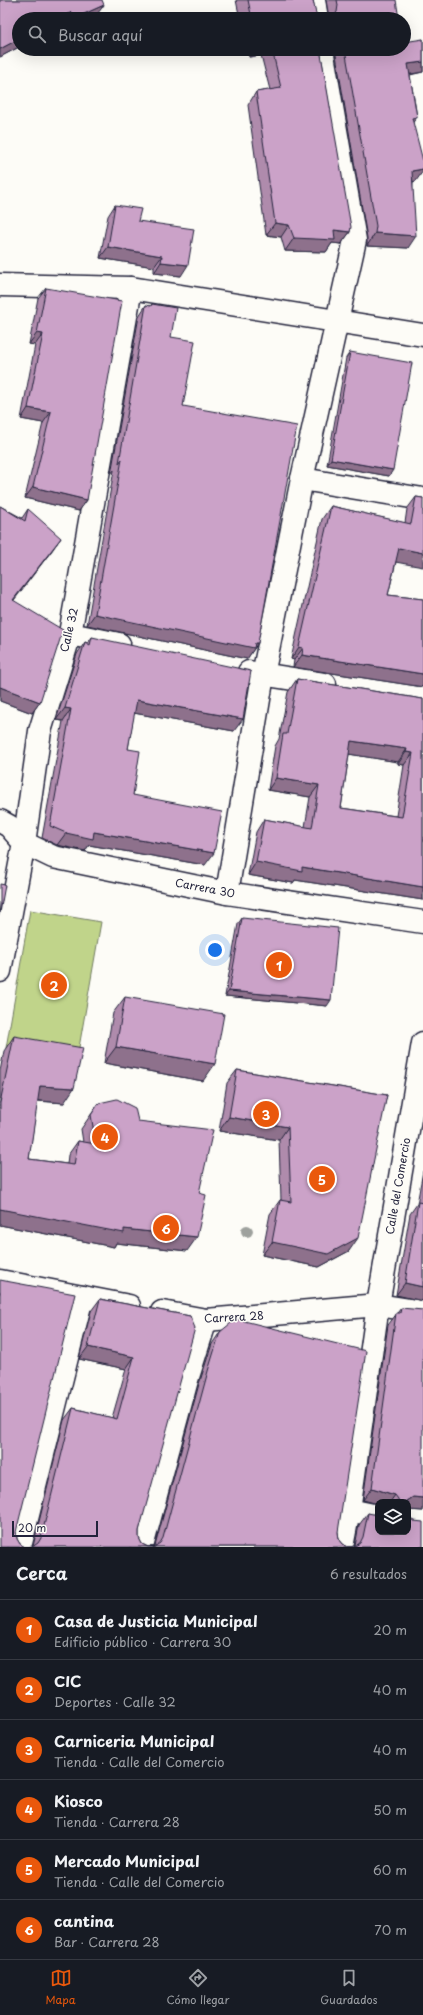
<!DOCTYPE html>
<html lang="es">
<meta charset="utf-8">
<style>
:root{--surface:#171b24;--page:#20242c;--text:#f1f3f6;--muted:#9ea1a6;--line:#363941;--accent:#ea580c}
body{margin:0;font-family:"Playpen Sans",sans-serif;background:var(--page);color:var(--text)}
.controls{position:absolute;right:12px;bottom:12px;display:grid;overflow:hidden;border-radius:8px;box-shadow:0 4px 16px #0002}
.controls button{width:36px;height:36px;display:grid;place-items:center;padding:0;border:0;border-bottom:1px solid var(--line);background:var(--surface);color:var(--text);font:20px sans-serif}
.scale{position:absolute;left:12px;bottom:10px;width:86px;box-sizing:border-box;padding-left:4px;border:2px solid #22223b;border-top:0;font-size:11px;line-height:14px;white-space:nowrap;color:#22223b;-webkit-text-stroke:3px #fdfcf7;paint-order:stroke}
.you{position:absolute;left:215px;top:950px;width:14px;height:14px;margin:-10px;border:3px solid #fff;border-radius:50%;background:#1a73e8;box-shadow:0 0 0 6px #1a73e833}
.badge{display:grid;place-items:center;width:26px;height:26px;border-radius:50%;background:var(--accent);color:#fff;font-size:13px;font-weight:700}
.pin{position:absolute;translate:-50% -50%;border:2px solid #fff;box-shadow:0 1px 4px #0006}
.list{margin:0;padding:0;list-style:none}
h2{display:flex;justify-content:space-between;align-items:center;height:52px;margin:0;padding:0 16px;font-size:17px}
h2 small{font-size:13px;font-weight:400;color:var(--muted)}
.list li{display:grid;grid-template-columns:26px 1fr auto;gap:12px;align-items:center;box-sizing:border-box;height:60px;padding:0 16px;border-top:1px solid var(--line)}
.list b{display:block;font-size:15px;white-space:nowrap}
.list p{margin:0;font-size:13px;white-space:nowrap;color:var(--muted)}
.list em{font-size:13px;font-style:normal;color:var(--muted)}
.icon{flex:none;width:22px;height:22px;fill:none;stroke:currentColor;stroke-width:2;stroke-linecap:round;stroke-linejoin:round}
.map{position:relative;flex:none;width:423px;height:1547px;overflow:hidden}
.search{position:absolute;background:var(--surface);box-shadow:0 4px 16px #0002;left:12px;right:12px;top:12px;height:44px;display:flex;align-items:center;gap:10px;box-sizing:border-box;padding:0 14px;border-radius:22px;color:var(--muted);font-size:15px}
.sheet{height:412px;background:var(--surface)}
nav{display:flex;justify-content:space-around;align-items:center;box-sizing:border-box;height:56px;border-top:1px solid var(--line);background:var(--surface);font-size:11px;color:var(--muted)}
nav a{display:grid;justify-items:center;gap:2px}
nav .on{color:var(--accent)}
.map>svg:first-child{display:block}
.green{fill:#c0d48a;stroke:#717b62}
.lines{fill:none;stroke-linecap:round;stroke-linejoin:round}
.street-casing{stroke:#22223b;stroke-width:25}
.secondary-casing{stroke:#22223b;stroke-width:25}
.street{stroke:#fdfcf7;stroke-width:22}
.secondary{stroke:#fdfcf7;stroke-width:22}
.tree{fill:#9ea19d}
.wall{fill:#af8bac;stroke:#22223b;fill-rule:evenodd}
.shaded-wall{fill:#8e718c;stroke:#22223b}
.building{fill:#cba2c8;stroke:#22223b;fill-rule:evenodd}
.labels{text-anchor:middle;stroke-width:3;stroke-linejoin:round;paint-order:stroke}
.street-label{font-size:11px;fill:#22223b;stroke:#fdfcf7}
</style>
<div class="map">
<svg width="423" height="1547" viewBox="0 0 423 1547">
<rect width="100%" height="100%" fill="#fdfcf7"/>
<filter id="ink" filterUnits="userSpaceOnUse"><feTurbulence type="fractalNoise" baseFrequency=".025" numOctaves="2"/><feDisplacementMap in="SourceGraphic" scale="8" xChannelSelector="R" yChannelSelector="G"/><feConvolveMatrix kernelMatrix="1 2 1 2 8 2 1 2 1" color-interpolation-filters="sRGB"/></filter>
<g filter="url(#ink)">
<polygon class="green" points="30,910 101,922 77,1059 6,1048"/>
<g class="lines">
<defs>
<g id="street">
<polyline points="314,0 317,19"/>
<polyline points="0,285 131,288 423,335"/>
<polyline points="302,479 423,499"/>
<polyline points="70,634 119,644"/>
<polyline points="249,672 325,684"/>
<polyline points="227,893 263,675 302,479 355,240 322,49"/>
<polyline points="0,971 24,843 40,731 70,634 131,288"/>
<polyline points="0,1281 129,1306"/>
<polyline points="162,1312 206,1320 378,1305 423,1312"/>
<polyline points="349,1510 378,1516"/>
<polyline points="20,1547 82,1297"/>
<polyline points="142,1547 187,1380 206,1320"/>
<polyline points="342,1547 349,1510 378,1305 423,1043"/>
</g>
<polyline id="secondary" points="0,821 9,826 24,843 53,857 227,893 423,922"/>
</defs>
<use href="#street" class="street-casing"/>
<use href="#secondary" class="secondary-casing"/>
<use href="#street" class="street"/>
<use href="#secondary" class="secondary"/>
</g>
<circle class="tree" cx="247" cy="1231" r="6"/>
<g class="wall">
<polygon points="0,0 102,0 95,17 91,19 19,19 19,47 0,57"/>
<polygon points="236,0 313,0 316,14 321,18 326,19 240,19"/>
<polygon points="326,0 396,0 329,18"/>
<polygon points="423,39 423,72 410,75 417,117 413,122 416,181 413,182 408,248 367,246 367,238 335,49 404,49"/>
<polygon points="247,49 320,49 350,232 341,244 332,243 326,252 285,251 281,237 266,235 248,105 256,92 270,90 261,55 249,57"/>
<polygon points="115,205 138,221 181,276 154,273 154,267 100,258 108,216"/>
<polygon points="46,288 87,500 79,511 25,498 43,423 21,419 35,345 29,344 38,298"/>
<polygon points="152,304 171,337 183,406 258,643 247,659 87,625 114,470 111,474 139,316 146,305 150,306"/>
<polygon points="350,352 389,476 327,465 346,358"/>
<polygon points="416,497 423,498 396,562 388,595 423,599 423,687 293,667 294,660 291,659 322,519 331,506 405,523 407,509"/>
<polygon points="0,506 22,518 28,509 53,549 13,600 40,702 32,713 0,701"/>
<polygon points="92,637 234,731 134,713 128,749 133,795 205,865 89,845 85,851 57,845 42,838 63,721 56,720 77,654 85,642 88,643"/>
<path d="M297 679 423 699V900L295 880 293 883 248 875 256 832 264 819 305 827 310 797 268 790 275 746 279 739 288 692ZM349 754 398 762V764L404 765 396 816 341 808Z"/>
<polygon points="242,918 327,1006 225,996 238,924"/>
<polygon points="125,997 203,1081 104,1063 113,1013"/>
<polygon points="14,1036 64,1103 37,1101 29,1159 67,1164 68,1155 78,1141 83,1142 81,1129 99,1103 138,1121 187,1251 116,1243 114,1247 0,1225 0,1071 4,1051"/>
<polygon points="237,1070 387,1095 349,1251 319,1267 262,1255 270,1214 280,1200 281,1200 279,1140 219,1131 227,1083"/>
<polygon points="423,1171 423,1301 396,1295 410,1214 417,1204"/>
<polygon points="100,1299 190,1316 139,1531 139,1538 142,1544 148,1547 154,1547 155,1546 199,1384 212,1344 220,1332 338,1532 339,1539 343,1544 348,1547 355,1546 359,1525 368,1513 423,1547 0,1547 16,1532 17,1539 20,1544 25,1547 33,1546 64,1420 73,1408 112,1418 126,1369 79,1359 91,1311"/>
<polygon points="401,1308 423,1511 408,1510 408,1502 378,1502 378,1504 363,1500 388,1325"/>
</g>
<g class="shaded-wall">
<polygon points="104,5 95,17 91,19 74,19 75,18"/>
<polygon points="72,12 68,19 59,19"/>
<polygon points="19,39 19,47 0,57 0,49"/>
<polygon points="255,49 265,49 261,55 249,57"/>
<polygon points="423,62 423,72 400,76 408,64"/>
<polygon points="417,117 408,129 412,118"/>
<polygon points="423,169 423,171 416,181 404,183 412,171"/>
<polygon points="275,223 289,225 281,237 266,235"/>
<polygon points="334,230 350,232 341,244 332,243 326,252 285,251 294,238"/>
<polygon points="375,233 416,236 408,248 367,246"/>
<polygon points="108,247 162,256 154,267 100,258"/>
<polygon points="161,262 188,265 181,276 154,273"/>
<polygon points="37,333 43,334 35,345 29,344"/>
<polygon points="28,408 51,412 43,423 21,419"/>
<polygon points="331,459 393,470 389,476 327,465"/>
<polygon points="33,487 87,500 79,511 25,498"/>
<polygon points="61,538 53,549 5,612 13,600"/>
<polygon points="399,548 423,553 423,567 390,561"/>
<polygon points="95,614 255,643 258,643 247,659 87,625"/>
<polygon points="299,647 303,648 294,660 291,659"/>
<polygon points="302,655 423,674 423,687 293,667"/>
<polygon points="0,687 40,702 32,713 0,701"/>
<polygon points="137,700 243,719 234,731 128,712"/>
<polygon points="65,708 71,709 63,721 56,720"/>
<polygon points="351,741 407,749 398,762 342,753"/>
<polygon points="406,752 413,753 404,765 398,764"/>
<polygon points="276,778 319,785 310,797 268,790"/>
<polygon points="94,832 214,853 205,865 89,845 85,851 57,845 66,833"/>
<polygon points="256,862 302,867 423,887 423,900 295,880 293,883 248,875"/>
<polygon points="229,991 331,1000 327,1006 225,996"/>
<polygon points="116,1047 215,1064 203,1081 104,1063"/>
<polygon points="40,1086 74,1088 64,1103 30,1100"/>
<polygon points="229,1117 288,1127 279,1140 219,1131"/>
<polygon points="0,1209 124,1229 197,1237 187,1251 116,1243 114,1247 0,1225"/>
<polygon points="358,1238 349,1251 319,1267 262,1255 272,1242"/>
<polygon points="405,1283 423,1287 423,1301 396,1295"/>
<polygon points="88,1347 134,1357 126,1369 79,1359"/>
<polygon points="372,1488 395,1495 390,1502 378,1502 378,1504 363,1500"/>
<polygon points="413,1497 423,1498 423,1511 408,1510 408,1502 406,1502"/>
</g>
<g class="building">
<polygon points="0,0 102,0 104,5 75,18 72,12 59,19 19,19 19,39 0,49"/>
<polygon points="248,0 313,0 316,14 321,18 326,19 252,19"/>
<polygon points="337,0 396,0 399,19 327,19 333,17 337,12 338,5"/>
<polygon points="423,39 423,62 408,64 417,117 412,118 423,161 423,169 412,171 416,236 375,233 376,226 345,49 404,49 404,42"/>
<polygon points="272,49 320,49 351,227 350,232 334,230 335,240 294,238 289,225 275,223 256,92 281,88"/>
<polygon points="115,205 141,209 138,221 194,229 188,265 161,262 162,256 108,247"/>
<polygon points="46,288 122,301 87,500 33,487 51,412 28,408 43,334 37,333"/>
<polygon points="152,304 176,308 171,337 195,341 183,406 297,426 258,643 255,643 254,648 95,614 122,459 119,463 146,305 151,306"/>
<polygon points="350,352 412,363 393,470 331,459"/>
<polygon points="416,497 423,498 423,553 399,548 388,595 423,599 423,674 302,655 303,648 299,647 331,506 411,524"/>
<polygon points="0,506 25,521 28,509 61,538 13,600 63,630 40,702 0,687"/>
<polygon points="92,637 251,671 243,719 137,700 128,749 140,751 133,795 222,812 214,853 94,832 93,839 66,833 50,826 71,709 65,708 85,642 90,645"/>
<path d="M297 679 423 699V887L302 867V871L256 862 264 819 312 828 319 785 276 778 283 734H287ZM351 741 407 749 406 752 413 753 402 817 341 808Z"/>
<polygon points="0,884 5,885 0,913"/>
<polygon points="242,918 338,928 331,1000 229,991"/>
<polygon points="125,997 224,1014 215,1064 116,1047"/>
<polygon points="14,1036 83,1048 74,1088 40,1086 29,1159 74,1165 78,1141 96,1144 91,1115 99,1103 117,1099 135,1108 138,1121 213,1130 199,1193 206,1195 197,1237 124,1229 124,1233 0,1209 0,1103"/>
<polygon points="237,1070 387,1095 358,1238 328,1254 272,1242 280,1200 291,1202 288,1127 229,1117"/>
<polygon points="418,1202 423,1203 423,1287 405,1283"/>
<polygon points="0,1280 75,1294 16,1532 17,1539 20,1544 25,1547 32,1547 38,1543 41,1538 73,1408 117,1419 134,1357 88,1347 100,1299 190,1316 195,1328 139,1531 139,1538 142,1544 148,1547 154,1547 160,1543 163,1538 208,1371 220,1332 236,1319 366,1351 338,1532 339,1539 343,1544 348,1547 355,1546 360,1543 363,1537 368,1513 378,1515 378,1532 408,1532 408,1518 414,1521 423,1522 423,1547 0,1547"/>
<polygon points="401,1308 423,1310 423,1498 413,1497 407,1501 406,1502 399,1502 398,1499 395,1495 372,1488 396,1313 400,1313"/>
</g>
</g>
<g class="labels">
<g class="street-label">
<text transform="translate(69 630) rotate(-77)" y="4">Calle 32</text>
<text transform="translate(205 888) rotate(11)" y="4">Carrera 30</text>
<text transform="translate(398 1186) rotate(-80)" y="4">Calle del Comercio</text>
<text transform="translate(234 1317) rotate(-3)" y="4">Carrera 28</text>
</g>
</g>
</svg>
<div class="controls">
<button><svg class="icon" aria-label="layers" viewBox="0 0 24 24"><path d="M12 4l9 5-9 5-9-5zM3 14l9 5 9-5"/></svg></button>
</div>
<div class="scale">20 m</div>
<div class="you"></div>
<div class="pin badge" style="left:279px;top:965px">1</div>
<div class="pin badge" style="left:54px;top:985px">2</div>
<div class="pin badge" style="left:266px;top:1114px">3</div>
<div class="pin badge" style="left:105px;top:1137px">4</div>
<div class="pin badge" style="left:322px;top:1179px">5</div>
<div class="pin badge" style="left:166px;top:1228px">6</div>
<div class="search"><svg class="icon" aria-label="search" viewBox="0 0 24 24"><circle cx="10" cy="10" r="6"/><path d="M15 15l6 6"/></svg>Buscar aquí</div>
</div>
<section class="sheet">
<h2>Cerca<small>6 resultados</small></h2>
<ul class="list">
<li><span class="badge">1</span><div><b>Casa de Justicia Municipal</b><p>Edificio público · Carrera 30</p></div><em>20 m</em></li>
<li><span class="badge">2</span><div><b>CIC</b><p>Deportes · Calle 32</p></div><em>40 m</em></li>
<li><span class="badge">3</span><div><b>Carniceria Municipal</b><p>Tienda · Calle del Comercio</p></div><em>40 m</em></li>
<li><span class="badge">4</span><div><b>Kiosco</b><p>Tienda · Carrera 28</p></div><em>50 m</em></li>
<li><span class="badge">5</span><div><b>Mercado Municipal</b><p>Tienda · Calle del Comercio</p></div><em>60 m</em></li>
<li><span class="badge">6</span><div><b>cantina</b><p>Bar · Carrera 28</p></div><em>70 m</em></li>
</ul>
</section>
<nav>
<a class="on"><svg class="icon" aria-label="map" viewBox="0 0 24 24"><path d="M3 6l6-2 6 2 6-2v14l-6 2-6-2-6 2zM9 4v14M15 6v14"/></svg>Mapa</a>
<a><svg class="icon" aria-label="directions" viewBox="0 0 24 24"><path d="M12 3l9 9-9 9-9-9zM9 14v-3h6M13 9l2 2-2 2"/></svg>Cómo llegar</a>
<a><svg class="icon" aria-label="saved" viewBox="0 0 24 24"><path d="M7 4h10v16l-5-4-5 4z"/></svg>Guardados</a>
</nav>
